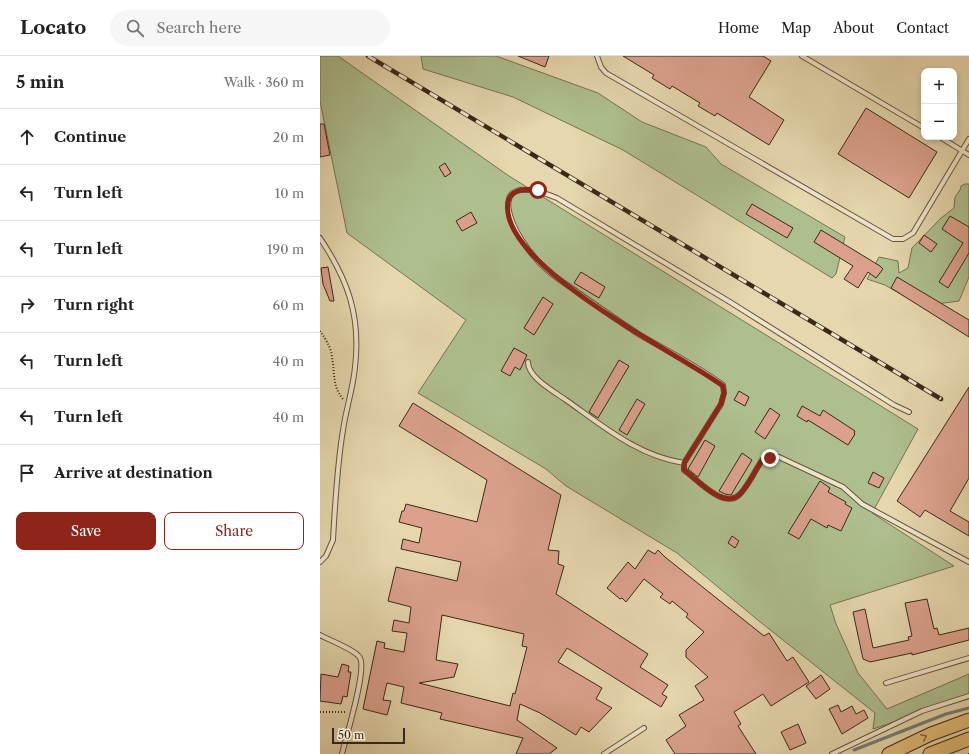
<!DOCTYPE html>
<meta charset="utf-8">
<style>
:root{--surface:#fff;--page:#f6f6f6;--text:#202124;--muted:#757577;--line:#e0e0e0;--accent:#8f2418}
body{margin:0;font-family:"Libre Caslon Text",serif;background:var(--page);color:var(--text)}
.controls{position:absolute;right:12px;top:12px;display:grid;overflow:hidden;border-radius:8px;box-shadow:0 2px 6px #0003}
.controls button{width:36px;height:36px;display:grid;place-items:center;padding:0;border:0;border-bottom:1px solid var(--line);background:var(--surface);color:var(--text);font:20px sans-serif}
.scale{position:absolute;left:12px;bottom:10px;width:73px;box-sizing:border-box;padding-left:4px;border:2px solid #3b2918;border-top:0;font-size:11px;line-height:14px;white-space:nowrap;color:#3b2918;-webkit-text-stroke:3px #efe5ca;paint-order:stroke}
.stop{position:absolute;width:12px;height:12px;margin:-9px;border:3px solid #8f2418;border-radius:50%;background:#fff}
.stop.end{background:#8f2418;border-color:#fff;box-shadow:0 1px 4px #0008}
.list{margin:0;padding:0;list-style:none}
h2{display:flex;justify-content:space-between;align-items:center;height:52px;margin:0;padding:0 16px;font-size:17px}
h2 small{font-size:13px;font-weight:400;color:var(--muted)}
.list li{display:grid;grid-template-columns:26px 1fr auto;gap:12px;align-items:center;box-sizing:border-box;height:56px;padding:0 16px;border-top:1px solid var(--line)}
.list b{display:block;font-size:15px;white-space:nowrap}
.list em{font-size:13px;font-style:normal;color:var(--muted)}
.actions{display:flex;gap:8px;padding:12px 16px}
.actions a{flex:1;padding:9px 0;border:1px solid var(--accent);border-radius:8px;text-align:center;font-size:14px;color:var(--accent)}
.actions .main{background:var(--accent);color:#fff}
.icon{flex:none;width:22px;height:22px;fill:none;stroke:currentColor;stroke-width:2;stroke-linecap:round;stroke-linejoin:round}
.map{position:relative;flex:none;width:649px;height:698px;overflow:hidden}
header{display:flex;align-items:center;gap:24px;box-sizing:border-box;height:56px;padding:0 20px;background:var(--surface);border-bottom:1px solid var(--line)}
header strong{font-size:19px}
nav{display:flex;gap:22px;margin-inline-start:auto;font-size:14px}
.search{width:280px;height:36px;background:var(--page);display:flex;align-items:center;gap:10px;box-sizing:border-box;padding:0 14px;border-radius:22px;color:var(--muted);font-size:15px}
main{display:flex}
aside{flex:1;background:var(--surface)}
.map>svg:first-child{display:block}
.green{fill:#aebf8f;stroke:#747454}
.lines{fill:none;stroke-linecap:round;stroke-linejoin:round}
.stream{stroke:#737e75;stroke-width:3}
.building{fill:#dba18d;stroke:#3b2918;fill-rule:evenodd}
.service-casing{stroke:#66543e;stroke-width:6}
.primary-casing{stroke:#3b2918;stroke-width:15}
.path{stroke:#3b2918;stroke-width:2;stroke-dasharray:1 2;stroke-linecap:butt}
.service{stroke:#efe5ca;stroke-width:4}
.primary{stroke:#e3bc77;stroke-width:13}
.rail-casing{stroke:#3b2918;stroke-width:4.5}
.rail{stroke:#efe5ca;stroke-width:3;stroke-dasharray:9;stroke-linecap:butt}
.oneway{stroke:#876b43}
.route{stroke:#8f2418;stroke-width:5}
</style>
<header>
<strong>Locato</strong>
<div class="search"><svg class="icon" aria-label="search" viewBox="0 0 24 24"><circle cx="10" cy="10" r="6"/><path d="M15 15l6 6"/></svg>Search here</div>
<nav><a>Home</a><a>Map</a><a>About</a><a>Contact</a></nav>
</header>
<main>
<aside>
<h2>5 min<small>Walk · 360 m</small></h2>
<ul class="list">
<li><svg class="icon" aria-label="ahead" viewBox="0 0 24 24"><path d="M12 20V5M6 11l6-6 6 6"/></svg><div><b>Continue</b></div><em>20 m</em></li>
<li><svg class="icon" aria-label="left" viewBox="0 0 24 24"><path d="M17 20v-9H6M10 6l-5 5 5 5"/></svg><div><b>Turn left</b></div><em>10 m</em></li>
<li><svg class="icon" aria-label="left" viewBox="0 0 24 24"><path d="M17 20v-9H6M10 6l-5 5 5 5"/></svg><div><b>Turn left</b></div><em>190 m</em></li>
<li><svg class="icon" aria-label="right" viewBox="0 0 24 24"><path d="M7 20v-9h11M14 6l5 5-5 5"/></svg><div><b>Turn right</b></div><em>60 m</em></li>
<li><svg class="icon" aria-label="left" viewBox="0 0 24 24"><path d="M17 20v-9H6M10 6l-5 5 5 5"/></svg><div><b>Turn left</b></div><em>40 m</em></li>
<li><svg class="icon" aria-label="left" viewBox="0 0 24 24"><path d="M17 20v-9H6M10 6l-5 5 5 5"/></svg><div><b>Turn left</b></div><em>40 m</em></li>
<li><svg class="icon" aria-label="arrive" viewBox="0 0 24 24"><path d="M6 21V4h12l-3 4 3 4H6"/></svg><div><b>Arrive at destination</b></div></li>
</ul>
<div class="actions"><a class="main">Save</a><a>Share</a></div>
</aside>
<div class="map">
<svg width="649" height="698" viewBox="0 0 649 698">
<rect width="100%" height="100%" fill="#e6d7ae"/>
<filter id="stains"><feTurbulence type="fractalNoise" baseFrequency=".005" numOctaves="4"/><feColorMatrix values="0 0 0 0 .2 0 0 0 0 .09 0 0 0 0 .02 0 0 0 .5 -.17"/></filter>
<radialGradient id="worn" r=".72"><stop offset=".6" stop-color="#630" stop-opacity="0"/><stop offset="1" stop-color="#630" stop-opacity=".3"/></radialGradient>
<g class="green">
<polygon points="0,0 18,0 189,120 598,373 552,457 634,510 510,549 516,568 538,617 567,653 649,618 649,641 553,673 555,657 439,565 357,497 246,430 226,413 98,337 146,264 27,177 0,45"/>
<polygon points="101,0 176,0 278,37 322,66 386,91 401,108 525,181 516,218 512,222 303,94 193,41 103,13"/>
<polygon points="645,128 649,128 649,221 639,245 601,250 565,229 547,223 559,201 578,205 579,217 588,212 592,192 621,162 634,152 635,141 640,134 641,130"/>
</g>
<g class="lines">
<polyline class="stream" points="534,694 626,658 649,652"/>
</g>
<g class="building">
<polygon points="198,0 229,0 225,11"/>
<polygon points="303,0 443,0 451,5 429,41 464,64 449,89 397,57 395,60 378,50 380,47 352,30 350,33 332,22 334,19"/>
<polygon points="546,52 617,96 589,142 518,98"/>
<polygon points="0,68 4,68 10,99 0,101"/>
<polygon points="125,107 131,117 125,121 119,111"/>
<polygon points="432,148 473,172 467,182 426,158"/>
<polygon points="151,156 157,167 142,175 136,165"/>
<polygon points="630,160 649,171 649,197 628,232 619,226 643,187 622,173"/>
<polygon points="501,174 560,210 563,213 556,222 548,216 538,232 524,223 533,210 494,186"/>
<polygon points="604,179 617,188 611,196 599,187"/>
<polygon points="8,211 14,245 10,245 3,228 1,212"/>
<polygon points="261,216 285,231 279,242 254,227"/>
<polygon points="577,221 649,264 649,281 571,232"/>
<polygon points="223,241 233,248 214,279 204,272"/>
<polygon points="194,292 207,299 200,314 195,311 190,320 181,315"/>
<polygon points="299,304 309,310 278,362 269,356"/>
<polygon points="649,331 649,422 630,455 649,466 649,480 605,454 600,461 577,445"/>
<polygon points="419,335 429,341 425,350 414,344"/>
<polygon points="317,343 325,348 307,379 299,374"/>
<path d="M93 347 241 439 228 494 239 495 238 508 244 510 236 538 328 598 320 611 348 629 342 638 347 641 341 651 247 592 238 606 282 632 276 643 292 652 269 676 261 671 256 679 220 657 200 648 197 664 237 692 229 698H196L203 682 120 663 122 657 81 647 84 631 67 627 63 644 71 645 67 659 43 653 57 585 65 587 64 592 84 596 87 577 72 575 74 564 89 567 91 551 68 545 76 511 137 525 141 506 81 493 83 483 99 487 102 472 79 466 82 455H84L86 448 157 466 167 424 79 370ZM122 559 204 578 202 590 207 591 195 638 193 637 190 650 99 627 134 621 138 608 116 604Z"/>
<polygon points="482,350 500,360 503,354 535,375 534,377 535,378 528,389 488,364 487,366 477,360"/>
<polygon points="450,352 460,359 445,383 435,376"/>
<polygon points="385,384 395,390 378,421 368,413"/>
<polygon points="422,397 432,404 411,439 405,438 399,435"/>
<polygon points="553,416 564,422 559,432 548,427"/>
<polygon points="500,425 510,432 508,436 526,446 525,448 532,452 521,475 508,469 507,472 491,463 479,483 468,477"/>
<polygon points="412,480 419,485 415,492 408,487"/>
<polygon points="328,494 335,498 338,494 345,501 444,580 449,577 467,605 473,601 489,626 451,650 443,638 414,656 421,668 418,670 436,698 355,698 346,684 366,670 359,659 384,644 375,630 388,621 366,601 366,594 384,576 366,561 368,558 352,545 350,548 340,541 343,538 324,523 306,546 302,542 300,543 287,532 308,506 315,513"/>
<polygon points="607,543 614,573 617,572 619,579 649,572 649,584 592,599 592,597 550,606 543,603 533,556 545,553 553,592 589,584 588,581 592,580 585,547"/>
<polygon points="22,608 29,610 28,616 31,616 27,641 23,640 21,648 0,645 1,618 18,621"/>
<polygon points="501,619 510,633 496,643 486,630"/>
<polygon points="518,649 521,656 532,650 536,658 544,654 548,662 522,678 509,653"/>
<polygon points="478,668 486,687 470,694 461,676"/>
</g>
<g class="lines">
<defs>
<g id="service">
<polyline points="277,0 281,11 286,17 573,183 583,183 593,177 649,83"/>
<polyline points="482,0 604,72"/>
<polyline points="620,81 649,99"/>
<path d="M0 182C28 224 41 260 35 311 33 333 26 353 23 374 17 410 15 448 13 484L6 500 0 506"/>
<path d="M208 306C208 322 235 336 246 344 283 370 318 400 364 407"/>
<path d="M589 356 574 349 410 246 237 142C157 109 192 183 226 213 236 222 249 230 260 238 280 252 300 266 320 279 348 295 377 310 403 329L404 337 401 348 364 407V414C377 423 405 456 421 437 430 427 435 414 443 403L459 401 523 431 542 448 649 506"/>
<path d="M0 579C9 584 36 594 40 602 47 614 26 681 22 698"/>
<polyline points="566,627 649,602"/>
<polyline points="284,698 324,672"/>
<polyline points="512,698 602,655 649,640"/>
</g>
<g id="primary">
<polyline points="569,698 611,678 649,664"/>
<polyline points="610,698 649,683"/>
</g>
</defs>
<use href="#service" class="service-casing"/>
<use href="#primary" class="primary-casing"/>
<g class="path">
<path d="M0 275C5 282 11 291 12 301 15 317 12 330 23 343"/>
<polyline points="0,656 27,656"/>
<polyline points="648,698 649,698"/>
</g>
<use href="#service" class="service"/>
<use href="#primary" class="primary"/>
<defs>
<polyline id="rail" points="48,0 621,343"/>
</defs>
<use href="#rail" class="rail-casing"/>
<use href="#rail" class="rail"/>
</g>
<defs><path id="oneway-chevron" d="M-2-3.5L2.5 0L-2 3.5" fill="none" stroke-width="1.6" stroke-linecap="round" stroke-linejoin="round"/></defs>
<use class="oneway" href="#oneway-chevron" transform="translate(604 681) rotate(-26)"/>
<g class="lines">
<path class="route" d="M218 134C207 133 191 132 188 146 177 209 358 297 403 330L404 337 401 348 364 407V414C377 423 405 456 421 437 430 427 435 414 443 403L450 402"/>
</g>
<rect width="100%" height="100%" filter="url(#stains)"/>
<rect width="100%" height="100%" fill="url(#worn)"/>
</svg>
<div class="controls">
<button>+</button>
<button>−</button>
</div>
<div class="scale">50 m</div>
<div class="stop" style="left:218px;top:134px"></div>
<div class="stop end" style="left:450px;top:402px"></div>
</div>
</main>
